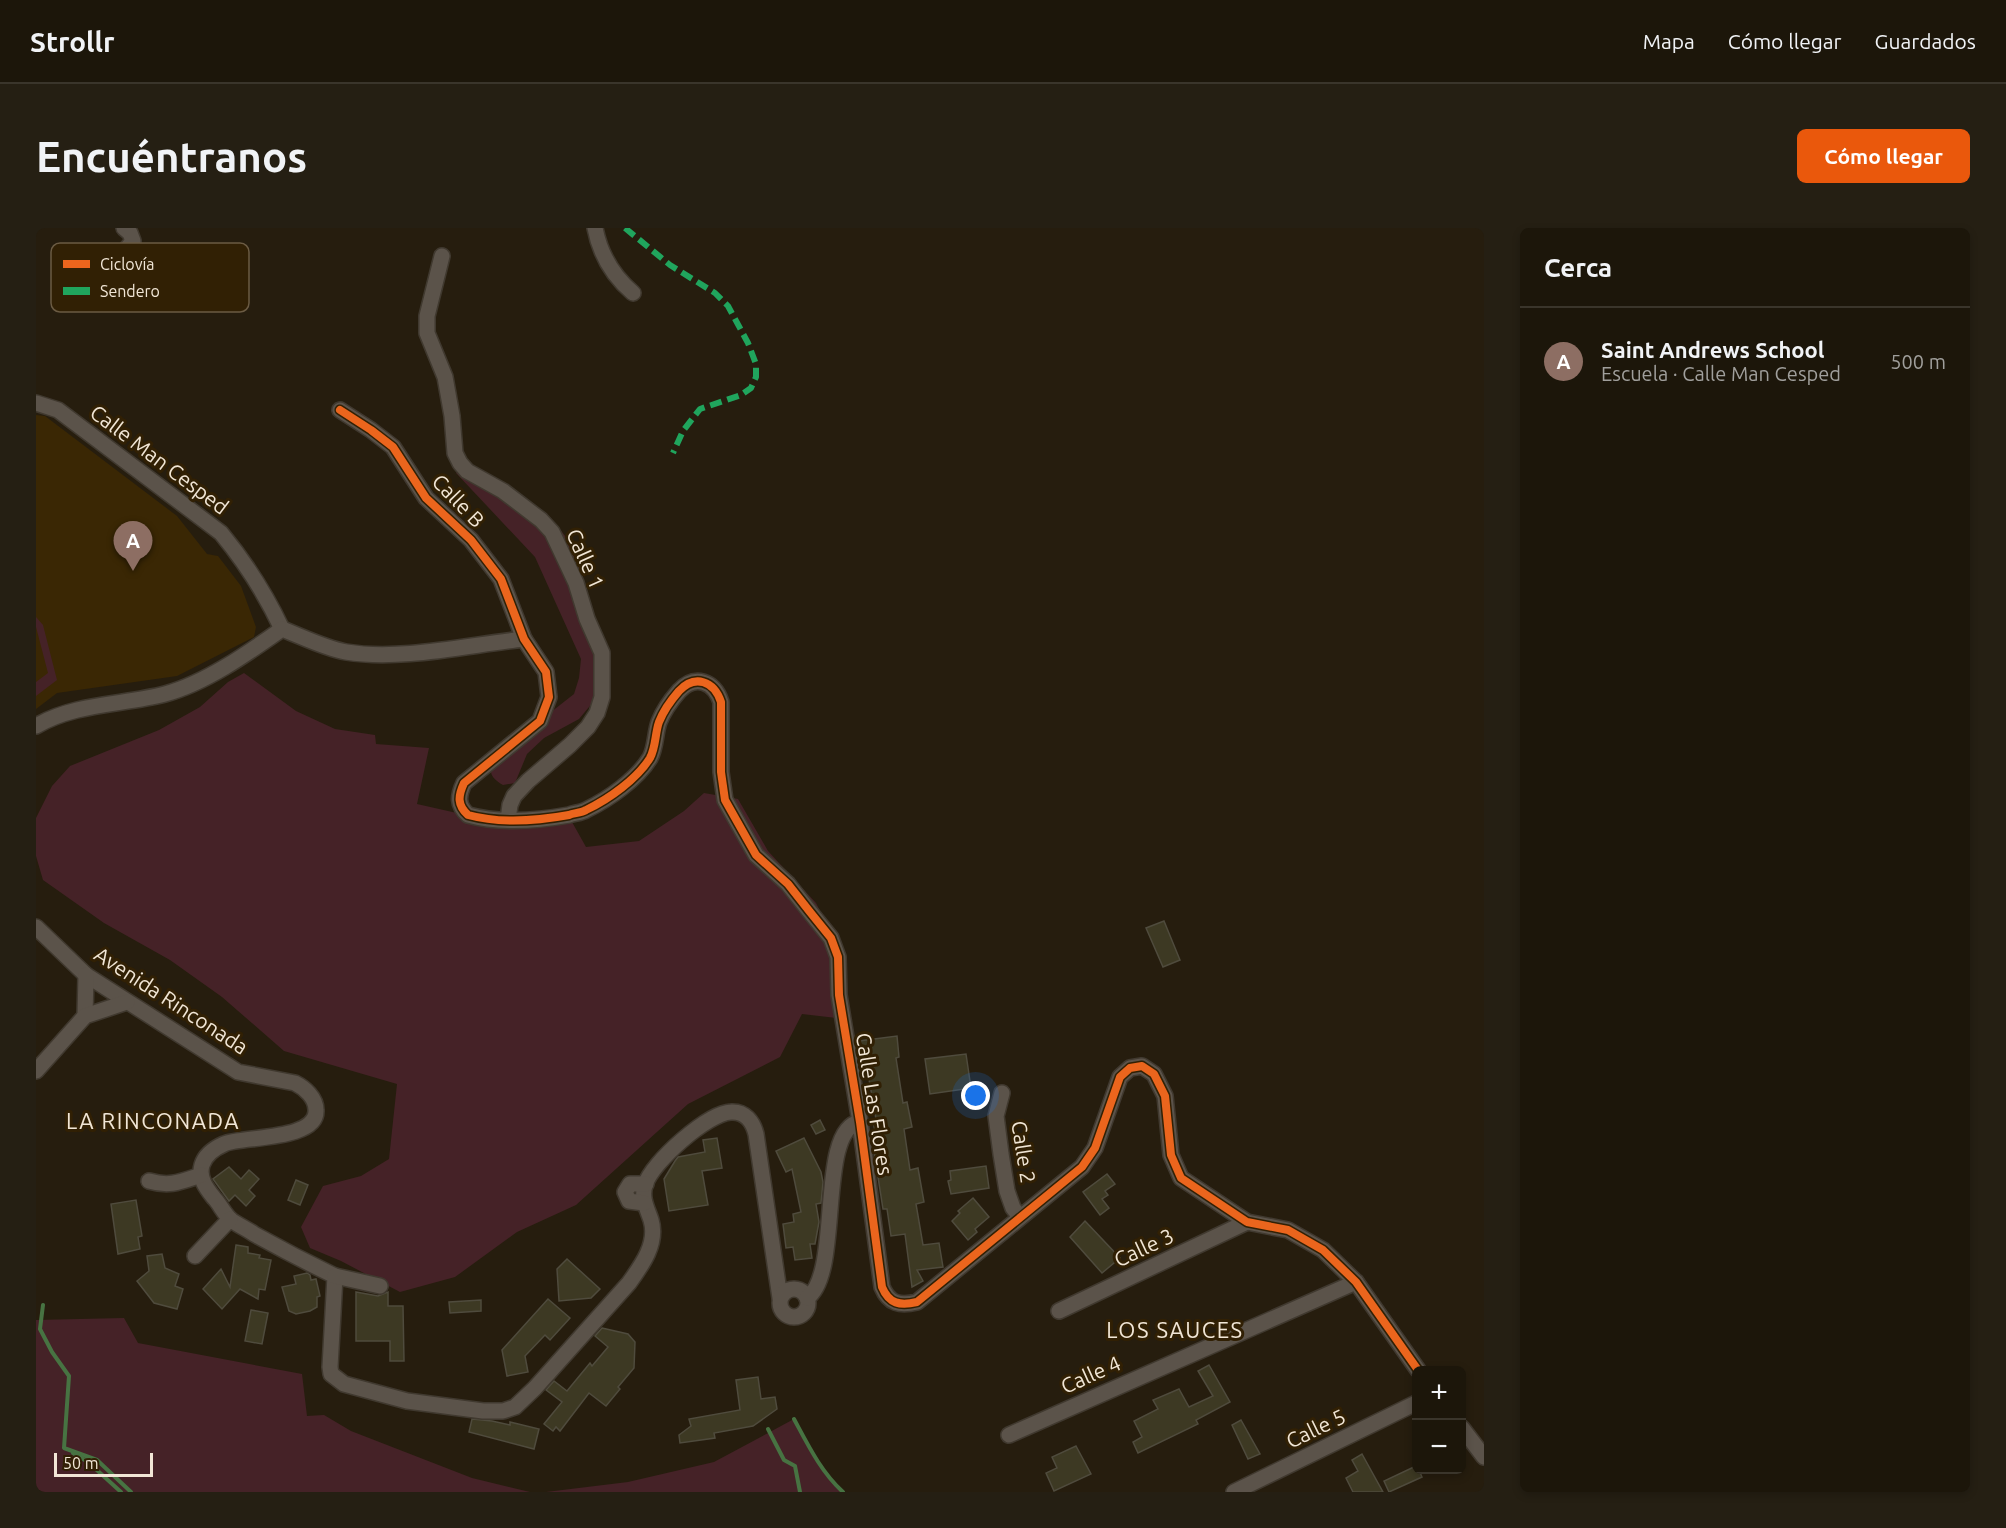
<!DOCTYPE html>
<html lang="es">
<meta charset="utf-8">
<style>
:root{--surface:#1c160a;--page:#251f13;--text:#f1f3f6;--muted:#a09f9c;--line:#3a352b;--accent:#ea580c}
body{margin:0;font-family:Ubuntu,sans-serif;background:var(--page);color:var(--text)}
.controls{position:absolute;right:18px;bottom:18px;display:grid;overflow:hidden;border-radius:9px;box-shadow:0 3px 9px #0003}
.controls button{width:54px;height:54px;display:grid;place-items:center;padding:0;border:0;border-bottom:2px solid var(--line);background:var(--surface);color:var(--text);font:30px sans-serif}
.scale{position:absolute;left:18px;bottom:15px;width:99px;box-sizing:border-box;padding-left:6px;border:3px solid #f1e6d6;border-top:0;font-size:16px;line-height:21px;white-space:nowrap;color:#f1e6d6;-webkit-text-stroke:4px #312004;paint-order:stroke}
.you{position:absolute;left:940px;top:868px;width:21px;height:21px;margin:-15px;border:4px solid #fff;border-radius:50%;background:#1a73e8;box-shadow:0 0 0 9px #1a73e833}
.badge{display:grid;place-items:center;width:39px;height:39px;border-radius:50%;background:var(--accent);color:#fff;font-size:20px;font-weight:700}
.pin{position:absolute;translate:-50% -50px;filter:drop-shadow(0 2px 3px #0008)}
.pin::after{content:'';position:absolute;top:32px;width:21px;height:18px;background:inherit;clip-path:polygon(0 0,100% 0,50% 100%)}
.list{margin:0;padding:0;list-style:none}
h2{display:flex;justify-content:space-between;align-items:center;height:78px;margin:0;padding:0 24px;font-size:26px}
h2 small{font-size:20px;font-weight:400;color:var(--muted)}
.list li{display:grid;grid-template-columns:39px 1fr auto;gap:18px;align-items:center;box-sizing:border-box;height:108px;padding:0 24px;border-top:2px solid var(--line)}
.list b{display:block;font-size:22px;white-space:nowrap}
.list p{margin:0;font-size:20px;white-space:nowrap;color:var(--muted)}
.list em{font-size:20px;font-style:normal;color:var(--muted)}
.map{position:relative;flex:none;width:1448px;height:1264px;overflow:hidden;border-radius:9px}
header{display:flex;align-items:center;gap:36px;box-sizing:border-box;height:84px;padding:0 30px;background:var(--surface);border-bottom:2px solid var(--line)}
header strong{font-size:28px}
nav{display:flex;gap:33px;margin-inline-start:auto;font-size:21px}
.intro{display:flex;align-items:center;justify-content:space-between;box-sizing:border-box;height:144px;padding:0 36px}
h1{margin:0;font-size:42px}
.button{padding:15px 27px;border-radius:9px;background:var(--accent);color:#fff;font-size:21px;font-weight:700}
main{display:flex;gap:36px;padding:0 36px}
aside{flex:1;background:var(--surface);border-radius:9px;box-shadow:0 3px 9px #0003}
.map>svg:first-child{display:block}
.built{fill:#3a2704}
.green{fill:#452227}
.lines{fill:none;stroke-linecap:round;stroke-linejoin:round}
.stream{stroke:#477342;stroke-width:4}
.building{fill:#3d3923;stroke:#4f4b3d;stroke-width:1.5}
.minor-casing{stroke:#40392f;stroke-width:18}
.minor{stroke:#5b534a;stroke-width:15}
.quiet{stroke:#20a55d;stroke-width:6;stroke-dasharray:12 6;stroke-linecap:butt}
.cycleway-casing{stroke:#312004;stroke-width:11}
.cycleway{stroke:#eb651d;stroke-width:8}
.labels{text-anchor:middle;stroke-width:6;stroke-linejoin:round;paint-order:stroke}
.street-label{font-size:21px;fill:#f1e6d6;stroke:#312004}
.neighbourhood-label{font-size:22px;letter-spacing:1.5px;fill:#f1e6d6;stroke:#312004}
.key{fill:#312004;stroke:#6b5b43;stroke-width:1.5}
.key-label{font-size:16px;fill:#f1e6d6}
</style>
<header>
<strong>Strollr</strong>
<nav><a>Mapa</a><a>Cómo llegar</a><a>Guardados</a></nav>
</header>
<div class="intro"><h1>Encuéntranos</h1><a class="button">Cómo llegar</a></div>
<main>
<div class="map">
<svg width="1448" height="1264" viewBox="0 0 1448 1264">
<rect width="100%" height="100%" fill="#261d0e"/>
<polygon class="built" points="0,187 9,188 141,288 171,326 182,328 205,358 220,399 218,409 141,448 21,465 0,481"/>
<g class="green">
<path d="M430 237 470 259 523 300 539 321 568 429 558 473 543 491 508 510 491 526 479 555 467 557C452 548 453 543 459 528L538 466 543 450 545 431 499 329 420 245Z"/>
<polygon points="0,389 7,397 21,452 0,468 0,454 12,445 0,399"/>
<polygon points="208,445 260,483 299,501 339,507 340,516 393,520 381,576 465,595 536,594 550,619 603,613 648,583 668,565 702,571 732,623 780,675 803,720 809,791 766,786 744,829 652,876 540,977 481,1004 419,1049 364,1064 305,1033 274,1020 265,999 287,958 325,948 353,931 361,856 248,823 186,769 134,732 68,695 7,652 0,628 0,590 16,558 34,538 123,502 164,479 192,454"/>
<polygon points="88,1090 102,1115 266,1146 271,1188 288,1187 315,1203 436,1250 494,1264 0,1264 0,1092"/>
<path d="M758 1191C772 1217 785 1244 807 1264H510L592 1254 678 1234Z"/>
</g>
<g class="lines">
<g class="stream">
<polyline points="7,1077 4,1101 16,1124 33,1148 28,1220 61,1232 95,1264"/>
<path d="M758 1191C772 1217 785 1244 807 1264"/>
<polyline points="732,1201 748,1232 759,1238 764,1264"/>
<polyline points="37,1225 52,1234 85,1264"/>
</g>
</g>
<g class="building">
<polygon points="1128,693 1144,732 1127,739 1110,700"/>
<polygon points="861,808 863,829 860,830 867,875 871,874 876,899 868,901 874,942 882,940 888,974 880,976 887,1017 903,1015 907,1039 881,1042 887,1053 876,1059 869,1006 855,1008 851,981 847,981 837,917 841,916 837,892 840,891 830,834 825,834 823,813"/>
<polygon points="930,826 935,860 894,866 889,831"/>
<polygon points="784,892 789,902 780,906 775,897"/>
<polygon points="681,910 686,940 666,943 672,977 633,983 628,951 639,933 642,929 669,924 667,912"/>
<polygon points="768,910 785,944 787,954 785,975 780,976 783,994 779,1016 774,1016 776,1030 759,1032 757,1019 750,1020 747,996 758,994 757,986 765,984 756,941 750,944 740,923"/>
<polygon points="950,938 953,960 915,966 912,953 915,952 914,943"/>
<polygon points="193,939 205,951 213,942 223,951 213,962 219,968 210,978 199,967 193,973 177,951"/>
<polygon points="1071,946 1079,956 1069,963 1072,967 1066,971 1073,980 1064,987 1047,964"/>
<polygon points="260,952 272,957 264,977 252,972"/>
<polygon points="937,970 953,989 939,1001 941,1004 932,1012 916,993 924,985 922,983"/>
<polygon points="100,972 106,1008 102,1009 104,1021 82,1026 75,976"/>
<polygon points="1049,993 1084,1030 1066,1045 1034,1009"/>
<polygon points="200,1017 212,1019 212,1025 224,1027 223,1030 235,1032 229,1062 223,1061 222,1071 204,1061 186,1081 167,1061 185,1041 194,1059"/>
<polygon points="126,1026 129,1040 143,1046 139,1058 147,1061 141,1081 118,1075 101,1053 113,1043 111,1028"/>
<polygon points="531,1031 564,1061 555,1070 523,1073 521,1041"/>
<polygon points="271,1045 274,1047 275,1052 280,1051 284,1068 281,1069 281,1079 274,1083 260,1086 253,1083 246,1059 260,1056 258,1048"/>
<polygon points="320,1064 342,1068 352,1064 352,1078 367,1078 368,1133 354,1133 354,1113 320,1113"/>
<polygon points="512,1071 534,1090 514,1112 509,1107 489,1128 492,1144 471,1148 466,1122"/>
<polygon points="445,1072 445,1083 414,1085 413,1074"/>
<polygon points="215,1082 232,1085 226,1116 209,1113"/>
<polygon points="566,1100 592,1106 599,1114 598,1140 582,1159 584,1161 570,1178 553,1165 524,1203 520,1199 517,1203 508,1196 526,1174 510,1162 518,1153 531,1163 554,1135 556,1138 572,1119 559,1108"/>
<polygon points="1173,1137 1194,1174 1160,1192 1162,1196 1102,1225 1097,1214 1106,1209 1098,1193 1122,1181 1117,1172 1143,1161 1153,1179 1177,1168 1162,1143"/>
<polygon points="722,1149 725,1171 739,1169 741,1181 717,1198 678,1205 679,1210 644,1215 643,1207 655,1198 653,1191 704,1182 700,1152"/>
<polygon points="436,1191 456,1193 474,1197 474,1194 503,1201 498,1221 433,1204"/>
<polygon points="1205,1192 1224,1226 1212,1231 1196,1197"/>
<polygon points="1040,1218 1055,1246 1018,1263 1010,1245 1021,1240 1016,1229"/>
<polygon points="1326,1226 1347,1264 1317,1264 1310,1250 1322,1243 1316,1232"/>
<polygon points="1380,1238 1380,1242 1383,1242 1386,1249 1353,1264 1348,1253"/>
</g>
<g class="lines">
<defs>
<g id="minor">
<path d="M559 0C564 26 577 48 597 65"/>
<polyline points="406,28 391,88 391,105 409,149 416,188 419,225 424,235 431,243 467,263 505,292 516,304 540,355 551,391 566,425 566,469 561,485 552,499 534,517 492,553 478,568 474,577 472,592"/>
<polyline points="57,61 97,13 94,5 88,0"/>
<path d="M0 175 22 182 185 305C209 334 230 367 246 401"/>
<path d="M304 182 335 202 357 219 390 270 435 312 465 351 488 411 510 444 513 469 504 493 428 555C422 568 421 577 432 587 465 596 500 593 533 587 538 585 545 585 550 582 573 571 601 551 614 530 620 519 619 505 623 494 627 484 636 471 643 463 659 446 678 453 685 474V544L689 572 720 627 752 656 774 684 795 710 802 729 803 767 824 894 846 1059C853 1076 864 1078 881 1074L1046 939 1059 920 1084 849 1094 840 1106 838 1118 846 1129 868 1135 927 1145 950 1211 994 1252 1002 1287 1022 1320 1054 1382 1142"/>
<path d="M0 498C39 475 87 477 129 466 170 455 212 425 246 401 267 409 288 420 310 424 365 433 432 417 488 411"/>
<path d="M0 699 50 747 202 844 259 855C269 860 280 870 280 882 282 913 205 908 188 916 179 920 169 927 166 937 162 950 171 961 178 970 184 976 188 986 195 992 202 997 211 1001 218 1006 245 1021 272 1035 299 1048L294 1139 295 1146 308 1156 371 1173 447 1183H467L479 1179 499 1160 593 1055C606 1037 622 1015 615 992 611 980 605 970 609 957 616 934 672 885 695 884 709 883 717 894 720 906L744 1070"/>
<polyline points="49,788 50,747"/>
<polyline points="0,843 49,788 91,774"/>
<polyline points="966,865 960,888 965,926 971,963 977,980 984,989"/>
<path d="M113 953C134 959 144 954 165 947"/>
<polyline points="608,975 593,973 589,964 594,956 610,956"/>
<polyline points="159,1028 194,991"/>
<polyline points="299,1048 344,1058"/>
<circle cx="758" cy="1075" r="14"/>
<path d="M771 1070C807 1046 780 901 824 894"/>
<polyline points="1023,1083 1211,994"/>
<polyline points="1426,1200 1448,1229"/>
<polyline points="973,1207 1320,1054"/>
<polyline points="1198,1264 1380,1175"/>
</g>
</defs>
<use href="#minor" class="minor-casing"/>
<use href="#minor" class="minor"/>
<polyline class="quiet" points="589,0 634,37 679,65 692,78 712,115 720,136 720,149 715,160 705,167 664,181 647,203 637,225"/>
<defs>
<path id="cycleway" d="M304 182 335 202 357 219 390 270 435 312 465 351 488 411 510 444 513 469 504 493 428 555C422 568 421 577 432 587 465 596 500 593 533 587 538 585 545 585 550 582 573 571 601 551 614 530 620 519 619 505 623 494 627 484 636 471 643 463 659 446 678 453 685 474V544L689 572 720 627 752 656 774 684 795 710 802 729 803 767 824 894 846 1059C853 1076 864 1078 881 1074L1046 939 1059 920 1084 849 1094 840 1106 838 1118 846 1129 868 1135 927 1145 950 1211 994 1252 1002 1287 1022 1320 1054 1382 1142"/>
</defs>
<use href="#cycleway" class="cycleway-casing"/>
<use href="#cycleway" class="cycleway"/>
</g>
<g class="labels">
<g class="street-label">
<text transform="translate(123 232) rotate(37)" y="7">Calle Man Cesped</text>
<text transform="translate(422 273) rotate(46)" y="7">Calle B</text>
<text transform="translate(549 331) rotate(66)" y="7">Calle 1</text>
<text transform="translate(135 773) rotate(33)" y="7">Avenida Rinconada</text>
<text transform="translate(838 876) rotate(81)" y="7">Calle Las Flores</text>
<text transform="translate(987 924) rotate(81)" y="7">Calle 2</text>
<text transform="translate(1108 1020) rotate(-25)" y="7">Calle 3</text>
<text transform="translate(1055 1147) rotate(-24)" y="7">Calle 4</text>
<text transform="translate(1280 1201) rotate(-26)" y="7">Calle 5</text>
</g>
<g class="neighbourhood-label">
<text x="117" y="901">LA RINCONADA</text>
<text x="1139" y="1110">LOS SAUCES</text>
</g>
</g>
<rect x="15" y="15" width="198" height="69" rx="9" class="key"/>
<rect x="27" y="32" width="27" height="8" fill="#eb651d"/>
<rect x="27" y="59" width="27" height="8" fill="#20a55d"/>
<g class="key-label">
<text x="64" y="42">Ciclovía</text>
<text x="64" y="69">Sendero</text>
</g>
</svg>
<div class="controls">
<button>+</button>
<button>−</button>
</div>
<div class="scale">50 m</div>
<div class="you"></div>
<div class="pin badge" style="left:97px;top:343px;background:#8d6e63">A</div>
</div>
<aside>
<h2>Cerca<small></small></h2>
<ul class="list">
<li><span class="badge" style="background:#8d6e63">A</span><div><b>Saint Andrews School</b><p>Escuela · Calle Man Cesped</p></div><em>500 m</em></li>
</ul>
</aside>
</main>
